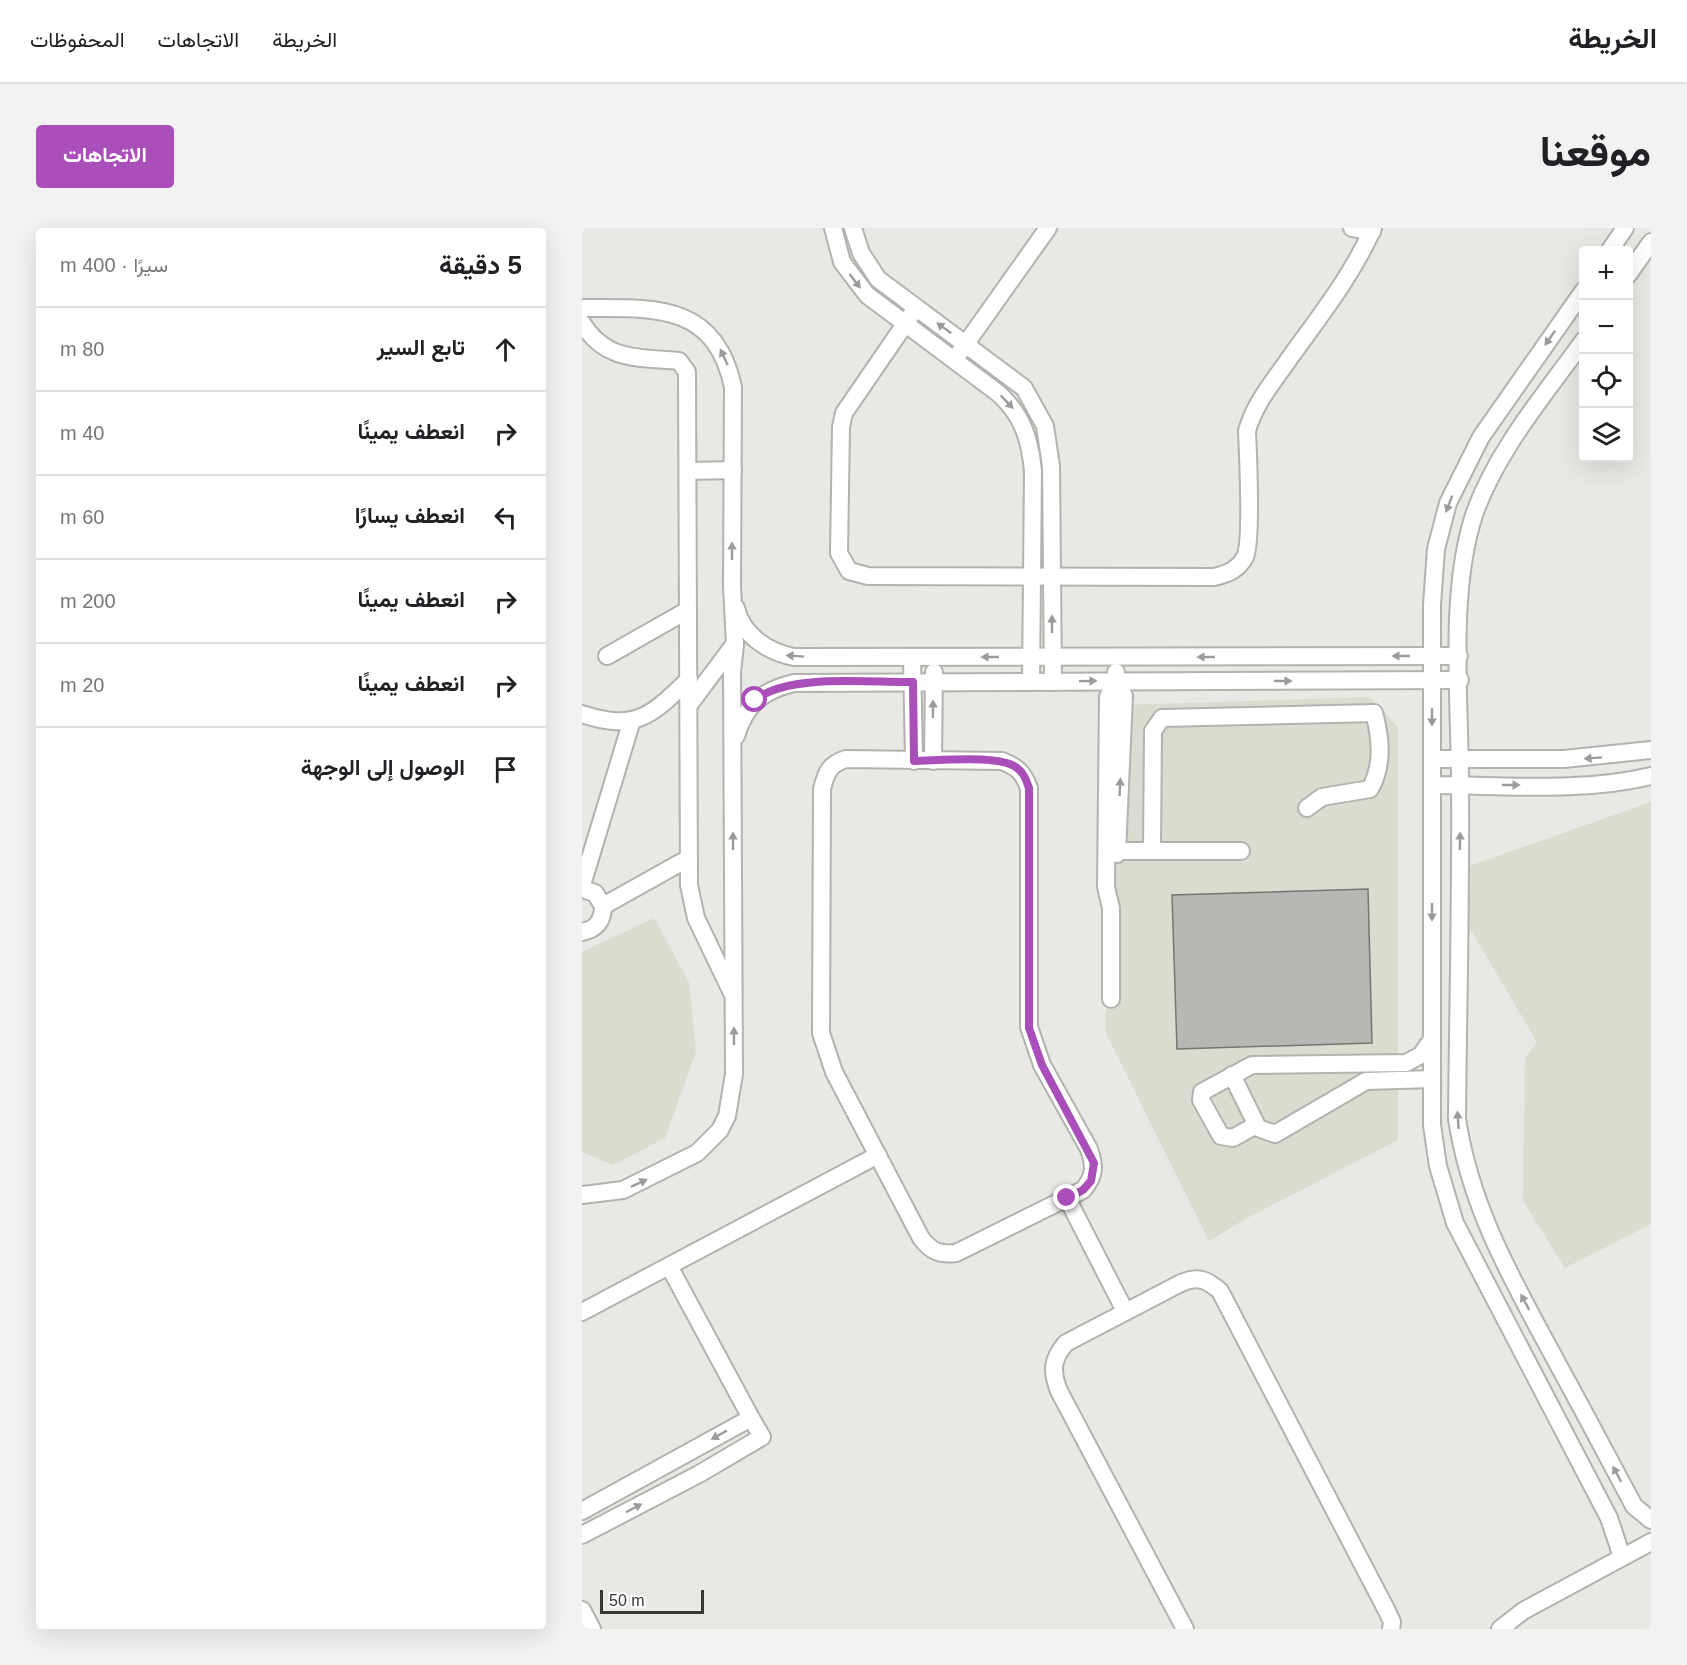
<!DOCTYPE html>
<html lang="ar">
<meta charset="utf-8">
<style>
:root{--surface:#fff;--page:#f2f2f2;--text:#202124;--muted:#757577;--line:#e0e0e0;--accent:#aa4eb9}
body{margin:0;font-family:Helvetica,Vazirmatn,sans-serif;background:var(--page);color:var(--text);direction:rtl}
.controls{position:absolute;right:18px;top:18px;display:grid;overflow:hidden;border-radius:6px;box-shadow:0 6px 24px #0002}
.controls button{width:54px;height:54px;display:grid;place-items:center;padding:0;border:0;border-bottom:2px solid var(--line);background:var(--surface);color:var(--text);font:30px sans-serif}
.scale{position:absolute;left:18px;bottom:15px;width:104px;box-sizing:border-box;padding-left:6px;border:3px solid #373735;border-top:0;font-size:16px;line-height:21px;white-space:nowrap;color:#373735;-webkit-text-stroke:4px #fff;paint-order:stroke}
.stop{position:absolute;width:18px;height:18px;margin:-14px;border:4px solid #aa4eb9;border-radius:50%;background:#fff}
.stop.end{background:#aa4eb9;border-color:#fff;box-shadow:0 2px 6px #0008}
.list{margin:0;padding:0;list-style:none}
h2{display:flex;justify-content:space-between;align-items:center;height:78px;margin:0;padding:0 24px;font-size:26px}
h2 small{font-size:20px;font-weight:400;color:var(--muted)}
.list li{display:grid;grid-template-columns:39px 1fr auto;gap:18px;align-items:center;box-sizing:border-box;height:84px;padding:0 24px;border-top:2px solid var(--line)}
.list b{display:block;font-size:22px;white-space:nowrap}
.list em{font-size:20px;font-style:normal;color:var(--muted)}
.icon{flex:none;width:33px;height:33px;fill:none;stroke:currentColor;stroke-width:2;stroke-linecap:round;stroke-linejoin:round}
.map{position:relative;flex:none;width:1069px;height:1401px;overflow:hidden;direction:ltr;border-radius:6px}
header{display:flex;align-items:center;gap:36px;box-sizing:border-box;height:84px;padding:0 30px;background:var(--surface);border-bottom:2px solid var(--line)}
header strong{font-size:28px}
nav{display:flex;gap:33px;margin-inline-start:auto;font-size:21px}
.intro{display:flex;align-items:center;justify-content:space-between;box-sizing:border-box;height:144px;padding:0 36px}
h1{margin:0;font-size:42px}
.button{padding:15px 27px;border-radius:6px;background:var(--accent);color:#fff;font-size:21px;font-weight:700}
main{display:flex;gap:36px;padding:0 36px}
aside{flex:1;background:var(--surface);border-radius:6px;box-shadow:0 6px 24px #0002}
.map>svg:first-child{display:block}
.built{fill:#dbdcd0}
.building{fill:#b7b8b3;stroke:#757571;stroke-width:1.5}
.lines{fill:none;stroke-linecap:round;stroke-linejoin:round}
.minor-casing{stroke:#b2b2ae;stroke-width:20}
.minor{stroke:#fff;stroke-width:16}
.oneway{fill:#9b9b9a}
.route{stroke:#aa4eb9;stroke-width:8}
</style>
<header>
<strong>الخريطة</strong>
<nav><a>الخريطة</a><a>الاتجاهات</a><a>المحفوظات</a></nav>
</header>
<div class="intro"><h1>موقعنا</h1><a class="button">الاتجاهات</a></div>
<main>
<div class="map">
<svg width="1069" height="1401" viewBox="0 0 1069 1401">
<rect width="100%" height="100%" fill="#e8e8e4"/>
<g class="built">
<polygon points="788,469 816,499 816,912 667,989 627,1013 523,803 538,477"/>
<polygon points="1069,574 1069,996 983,1040 941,973 943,830 955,814 887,699 887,638"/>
<polygon points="72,690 107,754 114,824 83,910 31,937 0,924 0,724"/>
</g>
<polygon class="building" points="786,661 790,815 595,821 590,667"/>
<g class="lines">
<defs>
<g id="minor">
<path d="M251 0 260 34 285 67 416 165C440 186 448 211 451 243L449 454"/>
<polyline points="271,0 279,25 296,51 442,160 463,198 469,238 471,454"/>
<polyline points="770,0 790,4"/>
<polyline points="1028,22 1043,0"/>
<polyline points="1046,47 1069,14"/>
<polyline points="1002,62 899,209 866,275 854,321 850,377 850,897 856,938 873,995 1027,1290 1040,1329"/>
<path d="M0 80C71 80 133 74 151 159L150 358 153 417 150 444 152 846 145 888 138 902 115 925 41 962 0 967"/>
<path d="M334 80 262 185 259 199 257 325 267 343 286 348 632 349C645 346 656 342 663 329 670 315 666 225 665 203 672 176 692 153 707 131 737 89 770 48 791 0"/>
<path d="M0 95C24 134 57 129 97 133L105 144 107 657 114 690 150 765"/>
<path d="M1002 112C963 166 916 221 893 284 866 363 878 472 878 555 879 667 876 779 875 891 888 976 926 1044 966 1118 995 1171 1024 1225 1052 1278L1069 1292"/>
<polyline points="378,124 466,0"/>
<polyline points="106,243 151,242"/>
<path d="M154 380C160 407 186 424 212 429L877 428"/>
<polyline points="25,428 106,382"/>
<polyline points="330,429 332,533"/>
<polyline points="534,452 542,468 535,626"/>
<polyline points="107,477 151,418"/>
<path d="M0 486C54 504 70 487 107 451"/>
<path d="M154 508C163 477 181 462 212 455L878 452"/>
<path d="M264 531 420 533C435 539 441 544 447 560V799L460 837 507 921C513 938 513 948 501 962L374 1025C357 1027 349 1023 339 1010L252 844 239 805 240 561C244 545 247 536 264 531Z"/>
<polyline points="850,531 982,531 1069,522"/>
<polyline points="351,533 352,444"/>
<path d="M850 557C921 557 999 565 1069 548"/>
<polyline points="525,623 659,623"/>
<path d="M570 623 571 503 580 490 792 485C799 510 802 537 788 561L740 569 725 580"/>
<polyline points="0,657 50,492"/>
<path d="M0 661 13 665 21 678C21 693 14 701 0 704"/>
<polyline points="21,678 107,630"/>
<polyline points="529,771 529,680 524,659 526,469 534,452 534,444"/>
<polyline points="650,847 676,900 693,906 784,853 850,851"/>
<polyline points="674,897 651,910 639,908 619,872 620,864 670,837 824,835 839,827 850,811"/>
<polyline points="485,970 543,1083"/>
<polyline points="87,1038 169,1190"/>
<polyline points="0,1084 296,927"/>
<polyline points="0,1283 169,1190 180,1209 117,1246 0,1307"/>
<polyline points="0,1382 10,1401"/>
<path d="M603 1401 477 1163C469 1143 470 1131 484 1115L599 1055C616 1048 624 1051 638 1063L805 1383 810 1394 809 1401"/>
<polyline points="918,1401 941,1383 1069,1314"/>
</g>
</defs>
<use href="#minor" class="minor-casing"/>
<use href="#minor" class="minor"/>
</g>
<defs><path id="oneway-solid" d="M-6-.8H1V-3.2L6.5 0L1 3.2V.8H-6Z" transform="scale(1.5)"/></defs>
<g class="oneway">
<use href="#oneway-solid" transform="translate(273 53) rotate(52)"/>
<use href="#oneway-solid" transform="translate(362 100) rotate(-144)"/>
<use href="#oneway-solid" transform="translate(968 110) rotate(125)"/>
<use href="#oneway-solid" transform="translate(142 129) rotate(-115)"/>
<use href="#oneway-solid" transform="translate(425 174) rotate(46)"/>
<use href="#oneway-solid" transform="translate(867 276) rotate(111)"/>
<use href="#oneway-solid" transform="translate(150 323) rotate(-90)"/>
<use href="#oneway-solid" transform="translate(470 396) rotate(-90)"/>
<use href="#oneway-solid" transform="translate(213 428) rotate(-176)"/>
<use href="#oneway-solid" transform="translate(819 428) rotate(180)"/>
<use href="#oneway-solid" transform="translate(408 429) rotate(180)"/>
<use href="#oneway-solid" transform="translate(624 429) rotate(180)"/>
<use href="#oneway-solid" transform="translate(506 453) rotate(-1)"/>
<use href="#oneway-solid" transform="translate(701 453)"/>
<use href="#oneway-solid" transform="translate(351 481) rotate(-89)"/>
<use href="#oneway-solid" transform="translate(850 489) rotate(90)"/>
<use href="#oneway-solid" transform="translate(1011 530) rotate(176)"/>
<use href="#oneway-solid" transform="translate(929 557)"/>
<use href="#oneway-solid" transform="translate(538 559) rotate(-87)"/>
<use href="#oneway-solid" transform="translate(151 613) rotate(-90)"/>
<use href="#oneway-solid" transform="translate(878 613) rotate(-89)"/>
<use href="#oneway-solid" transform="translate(850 684) rotate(90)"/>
<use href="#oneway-solid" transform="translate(152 808) rotate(-90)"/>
<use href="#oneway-solid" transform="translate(876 892) rotate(-94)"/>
<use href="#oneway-solid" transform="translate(57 955) rotate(-25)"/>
<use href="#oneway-solid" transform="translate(943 1074) rotate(-118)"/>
<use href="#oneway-solid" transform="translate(137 1207) rotate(151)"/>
<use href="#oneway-solid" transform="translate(1035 1246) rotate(-118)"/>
<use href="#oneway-solid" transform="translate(52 1280) rotate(-28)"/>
</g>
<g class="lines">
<path class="route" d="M173 472C206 445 288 455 331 454L332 533C354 533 419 526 435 540 442 545 444 552 447 560V800L460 837 512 935 509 953 501 962 485 970"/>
</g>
</svg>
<div class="controls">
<button>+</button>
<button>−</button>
<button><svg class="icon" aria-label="locate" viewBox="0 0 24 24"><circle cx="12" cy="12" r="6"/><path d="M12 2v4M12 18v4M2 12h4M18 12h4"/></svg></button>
<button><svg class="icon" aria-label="layers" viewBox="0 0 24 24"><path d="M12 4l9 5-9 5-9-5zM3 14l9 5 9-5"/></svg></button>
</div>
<div class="scale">50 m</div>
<div class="stop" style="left:173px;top:472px"></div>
<div class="stop end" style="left:485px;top:970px"></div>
</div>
<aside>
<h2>5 دقيقة<small>سيرًا · 400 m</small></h2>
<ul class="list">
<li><svg class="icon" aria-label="ahead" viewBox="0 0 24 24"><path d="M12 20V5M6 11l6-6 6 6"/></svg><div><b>تابع السير</b></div><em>80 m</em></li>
<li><svg class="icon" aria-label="right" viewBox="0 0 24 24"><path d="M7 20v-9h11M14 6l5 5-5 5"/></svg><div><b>انعطف يمينًا</b></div><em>40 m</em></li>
<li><svg class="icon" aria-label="left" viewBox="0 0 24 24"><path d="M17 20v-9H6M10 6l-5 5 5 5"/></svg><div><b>انعطف يسارًا</b></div><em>60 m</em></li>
<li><svg class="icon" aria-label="right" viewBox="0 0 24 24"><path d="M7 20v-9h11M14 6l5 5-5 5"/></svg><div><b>انعطف يمينًا</b></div><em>200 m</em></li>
<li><svg class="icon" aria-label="right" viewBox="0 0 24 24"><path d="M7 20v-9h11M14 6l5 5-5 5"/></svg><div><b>انعطف يمينًا</b></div><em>20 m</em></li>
<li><svg class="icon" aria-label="arrive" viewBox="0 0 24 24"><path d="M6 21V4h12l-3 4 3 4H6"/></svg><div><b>الوصول إلى الوجهة</b></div></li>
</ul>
</aside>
</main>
